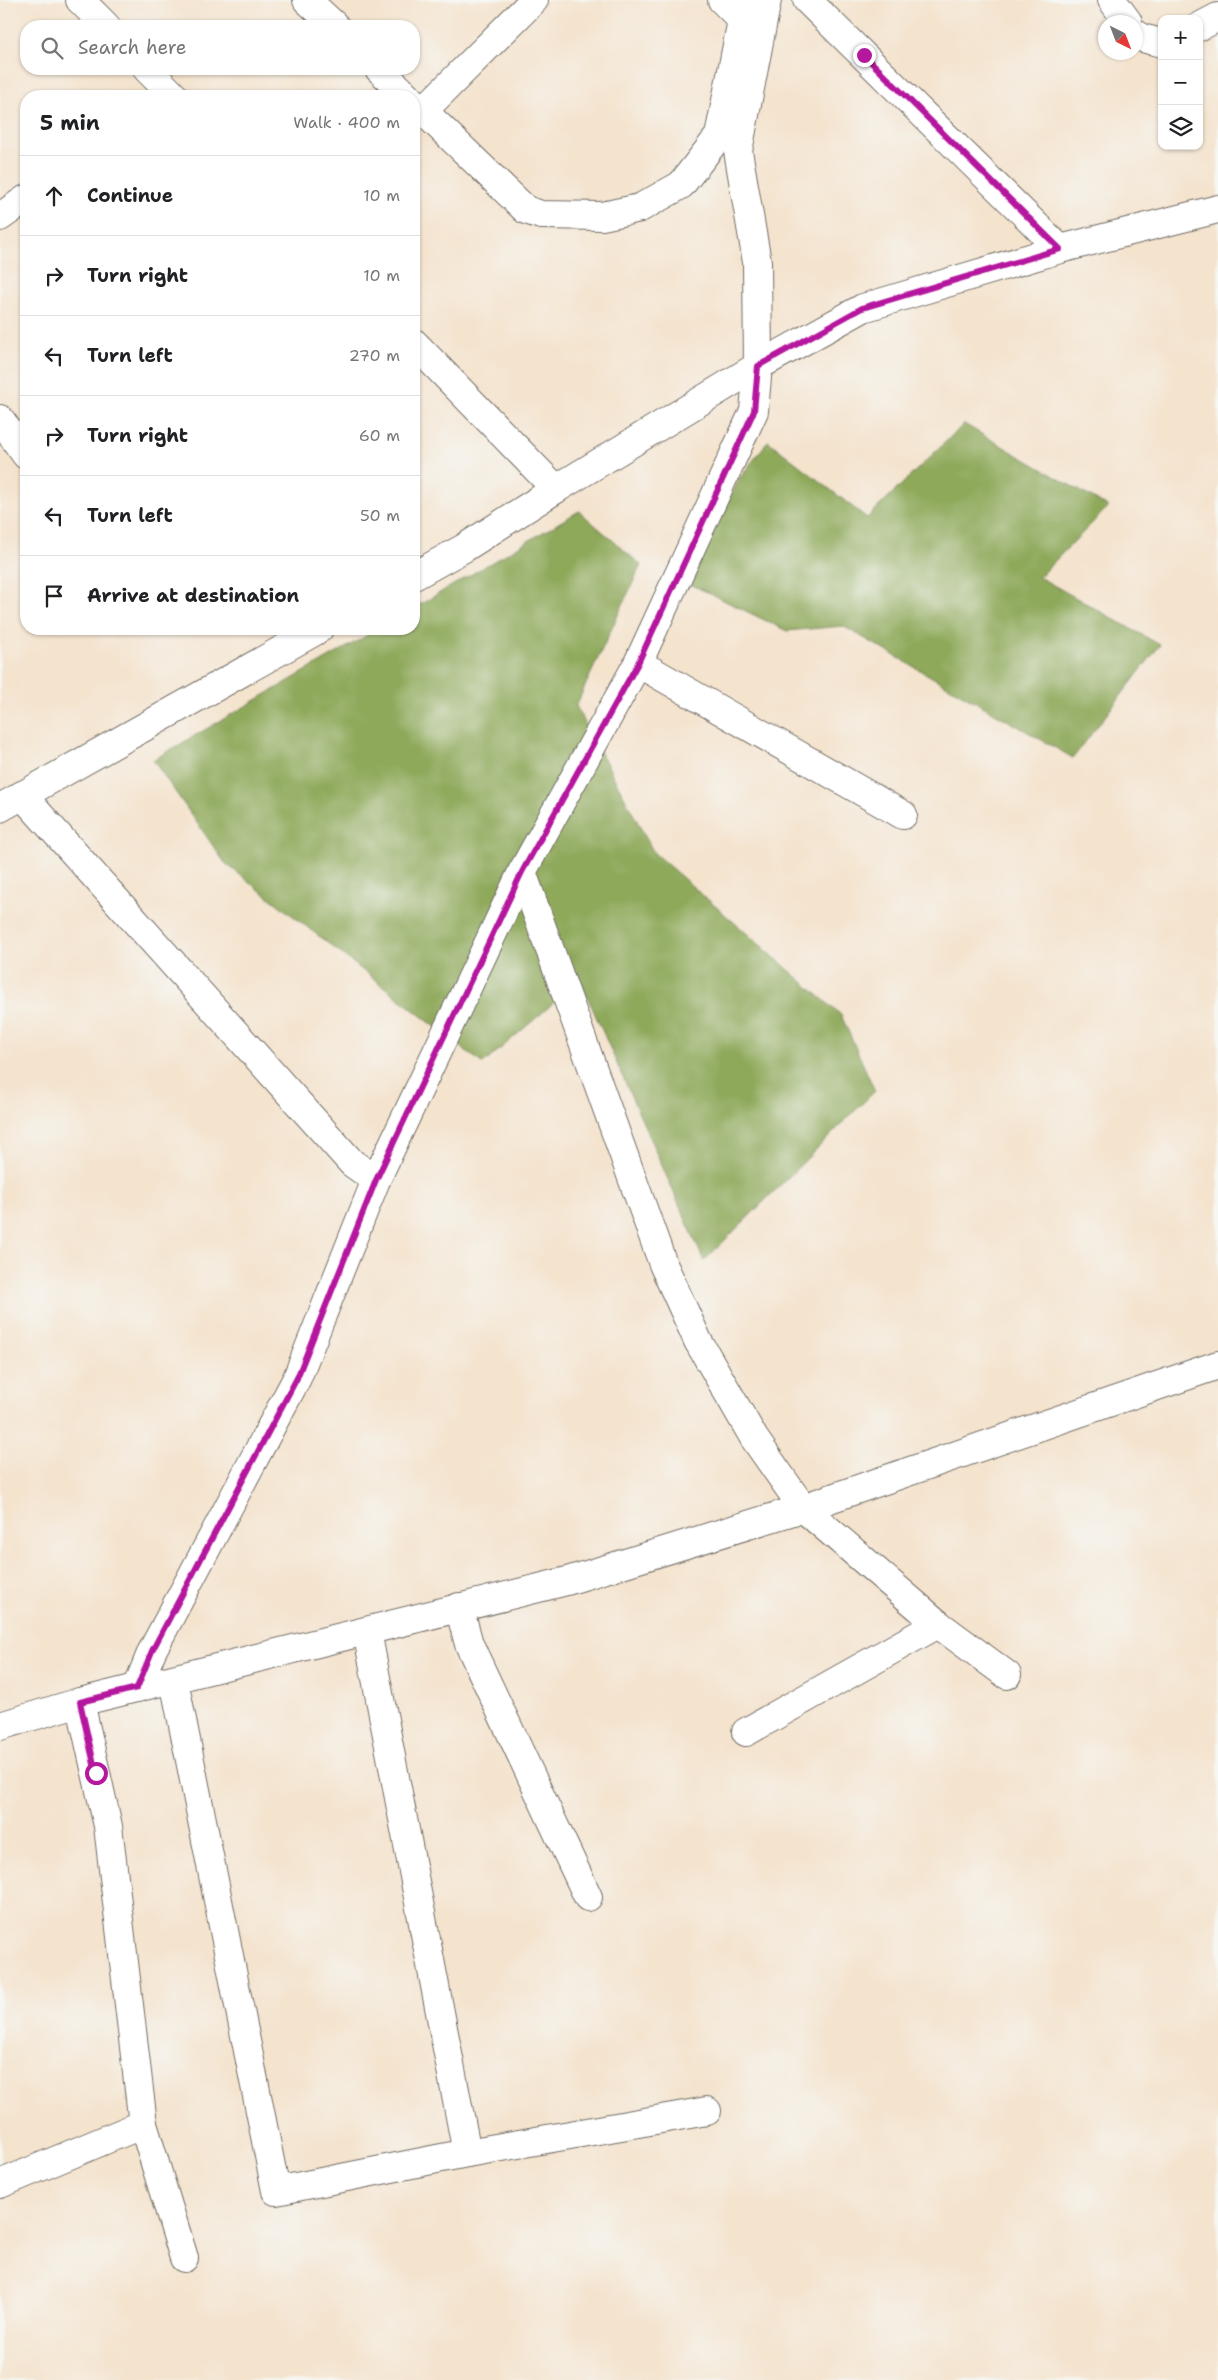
<!DOCTYPE html>
<meta charset="utf-8">
<style>
:root{--surface:#fff;--page:#f2f2f2;--text:#202124;--muted:#757577;--line:#e0e0e0}
body{margin:0;font-family:"Shantell Sans",sans-serif;background:var(--page);color:var(--text)}
.controls{position:absolute;right:15px;top:15px;display:grid;overflow:hidden;border-radius:10px;box-shadow:0 1px 4px #0004}
.controls button{width:45px;height:45px;display:grid;place-items:center;padding:0;border:0;border-bottom:1px solid var(--line);background:var(--surface);color:var(--text);font:25px sans-serif}
.compass{position:absolute;left:1098px;top:15px;width:45px;height:45px;border-radius:50%;background:var(--surface);box-shadow:0 1px 4px #0004;rotate:138deg}
.stop{position:absolute;width:15px;height:15px;margin:-11px;border:4px solid #b5179e;border-radius:50%;background:#fff}
.stop.end{background:#b5179e;border-color:#fff;box-shadow:0 1px 5px #0008}
.list{margin:0;padding:0;list-style:none}
h2{display:flex;justify-content:space-between;align-items:center;height:65px;margin:0;padding:0 20px;font-size:21px}
h2 small{font-size:16px;font-weight:400;color:var(--muted)}
.list li{display:grid;grid-template-columns:32px 1fr auto;gap:15px;align-items:center;box-sizing:border-box;height:80px;padding:0 20px;border-top:1px solid var(--line)}
.list b{display:block;font-size:19px;white-space:nowrap}
.list em{font-size:16px;font-style:normal;color:var(--muted)}
.icon{flex:none;width:28px;height:28px;fill:none;stroke:currentColor;stroke-width:2;stroke-linecap:round;stroke-linejoin:round}
.map{position:relative;flex:none;width:1218px;height:2380px;overflow:hidden}
.search{position:absolute;background:var(--surface);box-shadow:0 1px 4px #0004;left:20px;top:20px;width:400px;height:55px;display:flex;align-items:center;gap:12px;box-sizing:border-box;padding:0 18px;border-radius:20px;color:var(--muted);font-size:19px}
.panel{position:absolute;background:var(--surface);box-shadow:0 1px 4px #0004;left:20px;top:90px;width:400px;height:545px;border-radius:20px}
.map>svg:first-child{display:block}
.forest{fill:#8ea95a;stroke:#5c6a42}
.lines{fill:none;stroke-linecap:round;stroke-linejoin:round}
.minor-casing{stroke:#716b64;stroke-width:30}
.minor{stroke:#fff;stroke-width:28}
.route{stroke:#b5179e;stroke-width:6}
</style>
<div class="map">
<svg width="1218" height="2380" viewBox="0 0 1218 2380">
<rect width="100%" height="100%" fill="#f6f6f2"/>
<filter id="ink" filterUnits="userSpaceOnUse"><feTurbulence type="fractalNoise" baseFrequency=".02" numOctaves="2"/><feDisplacementMap in="SourceGraphic" scale="10" xChannelSelector="R" yChannelSelector="G"/><feConvolveMatrix kernelMatrix="1 2 1 2 8 2 1 2 1" color-interpolation-filters="sRGB"/></filter>
<filter id="wash" filterUnits="userSpaceOnUse"><feTurbulence type="fractalNoise" baseFrequency=".0096" numOctaves="4" result="noise"/><feDisplacementMap in="SourceGraphic" scale="20" xChannelSelector="R" yChannelSelector="G"/><feGaussianBlur stdDeviation="1.12" result="paint"/><feColorMatrix in="noise" values="0 0 0 0 0 0 0 0 0 0 0 0 0 0 0 0 0 1.4 0 .05"/><feComposite in="paint" operator="in"/></filter>
<g filter="url(#wash)">
<rect width="100%" height="100%" fill="#f4e3cd"/>
<g class="forest">
<polygon points="964,424 1108,507 1039,577 1160,645 1073,758 843,626 787,631 690,584 739,479 768,441 867,518"/>
<polygon points="579,511 641,565 576,706 654,853 841,1015 875,1091 704,1261 580,980 483,1064 225,863 153,760 378,629 414,629 414,608"/>
</g>
</g>
<g filter="url(#ink)">
<g class="lines">
<defs>
<g id="minor">
<polyline points="80,0 106,26"/>
<polyline points="307,0 335,26"/>
<polyline points="722,0 742,20"/>
<polyline points="807,0 1060,249"/>
<polyline points="1112,0 1128,22"/>
<polyline points="1199,27 1218,17"/>
<polyline points="1136,34 1138,37 1162,43"/>
<polyline points="147,69 174,96"/>
<polyline points="379,69 407,96"/>
<polyline points="414,102 526,210 541,215 602,216 640,208 681,185 719,136 746,0"/>
<polyline points="423,111 534,0"/>
<polyline points="0,217 26,199"/>
<polyline points="414,343 556,489"/>
<polyline points="0,419 26,455"/>
<polyline points="414,576 464,548 556,489 758,366 863,308 1060,249 1218,209"/>
<polyline points="638,663 903,815"/>
<polyline points="22,795 352,1163 376,1180"/>
<polyline points="0,808 319,629"/>
<polyline points="522,872 663,1264 698,1341 754,1438 803,1508 938,1624 1007,1675"/>
<polyline points="459,1607 469,1644 588,1897"/>
<polyline points="367,1631 467,2153"/>
<polyline points="174,1680 276,2191 467,2153 707,2111"/>
<polyline points="137,1688 152,1651 297,1378 376,1180 522,872 638,663 754,411 758,366 757,262 738,151 767,0"/>
<polyline points="80,1702 108,1826 143,2124 184,2258"/>
<polyline points="0,1726 80,1702 567,1581 803,1508 1218,1365"/>
<polyline points="746,1732 938,1624"/>
<polyline points="0,2184 143,2124"/>
</g>
</defs>
<use href="#minor" class="minor-casing"/>
<use href="#minor" class="minor"/>
</g>
</g>
<g class="lines" filter="url(#ink)">
<polyline class="route" points="96,1773 80,1702 137,1688 152,1651 297,1378 376,1180 522,872 638,663 754,411 758,366 862,308 1060,249 864,55"/>
</g>
</svg>
<div class="controls">
<button>+</button>
<button>−</button>
<button><svg class="icon" aria-label="layers" viewBox="0 0 24 24"><path d="M12 4l9 5-9 5-9-5zM3 14l9 5 9-5"/></svg></button>
</div>
<svg class="compass" viewBox="-18 -18 36 36"><path d="M0-13l5 13h-10z" fill="#e53935"/><path d="M0 13l5-13h-10z" fill="#757577"/></svg>
<div class="stop" style="left:96px;top:1773px"></div>
<div class="stop end" style="left:864px;top:55px"></div>
<div class="search"><svg class="icon" aria-label="search" viewBox="0 0 24 24"><circle cx="10" cy="10" r="6"/><path d="M15 15l6 6"/></svg>Search here</div>
<section class="panel">
<h2>5 min<small>Walk · 400 m</small></h2>
<ul class="list">
<li><svg class="icon" aria-label="ahead" viewBox="0 0 24 24"><path d="M12 20V5M6 11l6-6 6 6"/></svg><div><b>Continue</b></div><em>10 m</em></li>
<li><svg class="icon" aria-label="right" viewBox="0 0 24 24"><path d="M7 20v-9h11M14 6l5 5-5 5"/></svg><div><b>Turn right</b></div><em>10 m</em></li>
<li><svg class="icon" aria-label="left" viewBox="0 0 24 24"><path d="M17 20v-9H6M10 6l-5 5 5 5"/></svg><div><b>Turn left</b></div><em>270 m</em></li>
<li><svg class="icon" aria-label="right" viewBox="0 0 24 24"><path d="M7 20v-9h11M14 6l5 5-5 5"/></svg><div><b>Turn right</b></div><em>60 m</em></li>
<li><svg class="icon" aria-label="left" viewBox="0 0 24 24"><path d="M17 20v-9H6M10 6l-5 5 5 5"/></svg><div><b>Turn left</b></div><em>50 m</em></li>
<li><svg class="icon" aria-label="arrive" viewBox="0 0 24 24"><path d="M6 21V4h12l-3 4 3 4H6"/></svg><div><b>Arrive at destination</b></div></li>
</ul>
</section>
</div>
